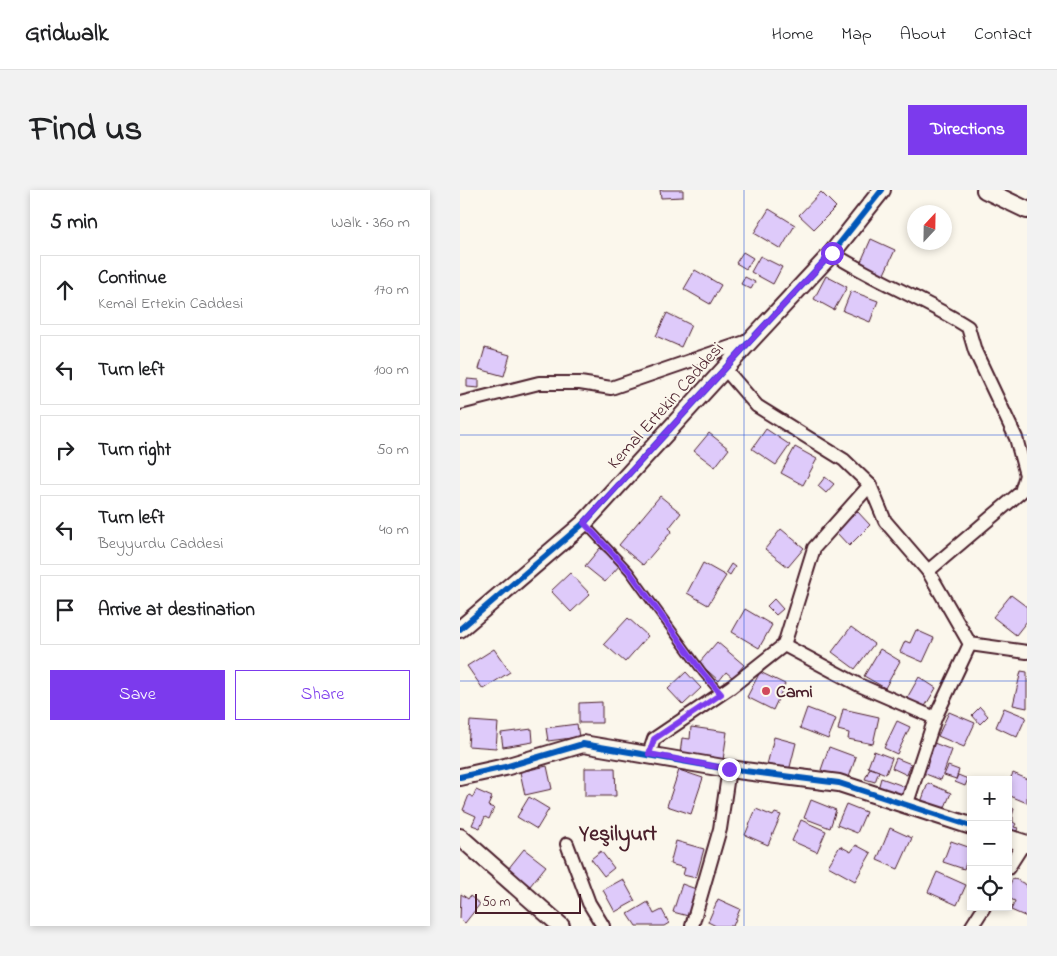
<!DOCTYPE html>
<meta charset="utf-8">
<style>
:root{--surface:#fff;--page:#f2f2f2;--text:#202124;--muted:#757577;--line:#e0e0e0;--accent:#7c3aed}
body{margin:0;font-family:"Indie Flower",sans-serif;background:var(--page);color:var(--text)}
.controls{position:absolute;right:15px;bottom:15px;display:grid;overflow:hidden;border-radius:0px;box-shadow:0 2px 8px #0003}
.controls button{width:45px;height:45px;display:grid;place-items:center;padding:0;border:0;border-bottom:1px solid var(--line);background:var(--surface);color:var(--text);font:25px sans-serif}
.compass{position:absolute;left:447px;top:15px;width:45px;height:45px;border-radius:50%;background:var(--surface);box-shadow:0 2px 8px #0003;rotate:22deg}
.scale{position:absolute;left:15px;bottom:12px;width:106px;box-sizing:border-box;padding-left:5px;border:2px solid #4a1f2b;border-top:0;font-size:14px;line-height:18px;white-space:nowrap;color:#4a1f2b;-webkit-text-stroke:4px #fbf7ec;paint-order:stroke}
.stop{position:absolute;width:15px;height:15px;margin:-11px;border:4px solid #7c3aed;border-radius:50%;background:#fff}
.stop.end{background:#7c3aed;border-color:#fff;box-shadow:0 1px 5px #0008}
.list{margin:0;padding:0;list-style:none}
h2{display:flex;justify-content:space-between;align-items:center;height:65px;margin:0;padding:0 20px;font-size:21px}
h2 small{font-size:16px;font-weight:400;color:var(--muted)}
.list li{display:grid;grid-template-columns:32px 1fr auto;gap:15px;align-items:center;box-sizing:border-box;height:70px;margin:0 10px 10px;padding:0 10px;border:1px solid var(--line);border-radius:0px}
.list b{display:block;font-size:19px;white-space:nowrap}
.list p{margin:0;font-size:16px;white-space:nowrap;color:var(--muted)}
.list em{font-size:16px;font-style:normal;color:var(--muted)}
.actions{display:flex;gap:10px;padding:15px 20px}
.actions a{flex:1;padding:11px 0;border:1px solid var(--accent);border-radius:0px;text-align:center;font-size:18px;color:var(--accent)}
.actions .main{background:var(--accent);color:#fff}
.icon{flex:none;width:28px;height:28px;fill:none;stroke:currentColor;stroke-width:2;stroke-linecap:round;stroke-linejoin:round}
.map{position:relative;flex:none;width:567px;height:736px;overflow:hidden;border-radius:0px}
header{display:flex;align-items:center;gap:30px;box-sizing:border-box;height:70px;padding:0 25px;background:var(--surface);border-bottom:1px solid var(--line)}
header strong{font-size:24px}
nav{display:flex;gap:28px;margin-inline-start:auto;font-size:18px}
.intro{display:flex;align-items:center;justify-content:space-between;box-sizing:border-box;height:120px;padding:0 30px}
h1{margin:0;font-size:35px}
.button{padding:12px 22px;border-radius:0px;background:var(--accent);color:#fff;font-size:18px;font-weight:700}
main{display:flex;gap:30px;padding:0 30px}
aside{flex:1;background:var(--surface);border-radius:0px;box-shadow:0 2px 8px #0003}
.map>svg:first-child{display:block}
.building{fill:#decafa;stroke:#4a1f2b}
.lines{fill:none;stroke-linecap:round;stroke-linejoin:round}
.service-casing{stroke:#4a1f2b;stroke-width:10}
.minor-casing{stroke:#4a1f2b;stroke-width:16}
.tertiary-casing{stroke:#4a1f2b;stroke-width:20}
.service{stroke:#fbf7ec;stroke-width:6}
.minor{stroke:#fbf7ec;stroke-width:12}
.tertiary{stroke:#fbf7ec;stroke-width:16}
.cycleway-casing{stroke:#fbf7ec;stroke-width:9}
.cycleway{stroke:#0057b8;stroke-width:6}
.route{stroke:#7c3aed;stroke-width:6}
.grid{fill:none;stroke:#1d4ed8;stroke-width:1;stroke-opacity:0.55}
.poi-dot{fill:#d1495b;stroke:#fbf7ec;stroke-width:2}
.labels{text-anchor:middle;stroke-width:4;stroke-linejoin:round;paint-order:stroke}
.street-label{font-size:18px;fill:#4a1f2b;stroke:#fbf7ec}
.poi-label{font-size:18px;font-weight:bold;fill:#4a1f2b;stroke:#fbf7ec;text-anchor:start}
.district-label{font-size:22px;font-weight:bold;fill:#4a1f2b;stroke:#fbf7ec}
</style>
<header>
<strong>Gridwalk</strong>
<nav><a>Home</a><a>Map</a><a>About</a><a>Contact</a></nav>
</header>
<div class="intro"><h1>Find us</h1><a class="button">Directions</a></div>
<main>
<aside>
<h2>5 min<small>Walk · 360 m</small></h2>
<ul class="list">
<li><svg class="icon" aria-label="ahead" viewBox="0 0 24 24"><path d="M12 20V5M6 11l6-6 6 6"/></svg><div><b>Continue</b><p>Kemal Ertekin Caddesi</p></div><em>170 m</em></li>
<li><svg class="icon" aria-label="left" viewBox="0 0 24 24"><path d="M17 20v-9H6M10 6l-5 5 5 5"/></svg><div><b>Turn left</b></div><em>100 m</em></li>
<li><svg class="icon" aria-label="right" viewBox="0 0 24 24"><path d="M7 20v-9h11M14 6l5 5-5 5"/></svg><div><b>Turn right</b></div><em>50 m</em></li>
<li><svg class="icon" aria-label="left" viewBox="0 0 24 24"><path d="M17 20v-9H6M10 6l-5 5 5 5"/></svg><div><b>Turn left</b><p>Beyyurdu Caddesi</p></div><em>40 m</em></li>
<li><svg class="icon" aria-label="arrive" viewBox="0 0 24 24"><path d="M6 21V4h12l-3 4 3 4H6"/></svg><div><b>Arrive at destination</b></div></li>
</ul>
<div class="actions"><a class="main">Save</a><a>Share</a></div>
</aside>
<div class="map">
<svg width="567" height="736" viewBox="0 0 567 736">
<rect width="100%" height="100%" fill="#fbf7ec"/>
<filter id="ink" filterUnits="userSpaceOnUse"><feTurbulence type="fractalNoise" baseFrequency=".02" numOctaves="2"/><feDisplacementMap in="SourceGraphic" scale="10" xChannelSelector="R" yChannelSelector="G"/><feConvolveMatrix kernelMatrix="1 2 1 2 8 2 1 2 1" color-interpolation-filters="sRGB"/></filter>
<g filter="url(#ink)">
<g class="building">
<polygon points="200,0 223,0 223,7 201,8"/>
<polygon points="361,2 376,17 354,39 339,25"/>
<polygon points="309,19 335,35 321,59 294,43"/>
<polygon points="411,49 435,60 424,84 400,74"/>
<polygon points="283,62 293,68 286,79 276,73"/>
<polygon points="300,66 322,77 313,94 291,82"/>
<polygon points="235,80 261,95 250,114 224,99"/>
<polygon points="366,86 387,97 374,120 354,109"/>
<polygon points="285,87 295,92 291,99 281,94"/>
<polygon points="391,101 418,111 410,132 383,121"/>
<polygon points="207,123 231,135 221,157 196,146"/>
<polygon points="25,158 50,165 44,186 19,179"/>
<polygon points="7,189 19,190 19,198 7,197"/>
<polygon points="306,239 330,255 316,275 292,259"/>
<polygon points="249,243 269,259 255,277 234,261"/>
<polygon points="335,257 357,269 343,295 321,283"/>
<polygon points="365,287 374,294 366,303 358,296"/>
<polygon points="200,306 221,323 209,338 212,341 183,375 159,355"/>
<polygon points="397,321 410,335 389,356 376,342"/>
<polygon points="321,339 344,358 328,377 305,359"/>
<polygon points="140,358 160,375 145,392 125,376"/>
<polygon points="243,373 266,386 248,415 227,403"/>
<polygon points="271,374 275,377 270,385 266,382"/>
<polygon points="110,383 130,404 111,422 91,401"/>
<polygon points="551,405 567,417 567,431 556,445 533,427"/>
<polygon points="314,409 323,419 316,425 307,416"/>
<polygon points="285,419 312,435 299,458 272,442"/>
<polygon points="168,428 188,446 165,472 144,454"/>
<polygon points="391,437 414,454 395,479 372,462"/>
<polygon points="456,440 474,448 463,472 440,462 445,451 450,453"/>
<polygon points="257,452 284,475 273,488 266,482 259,491 239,473"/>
<polygon points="34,459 50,482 23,499 7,476"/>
<polygon points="420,459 440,471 425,498 404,486"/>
<polygon points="561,481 567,482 567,518 553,515"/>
<polygon points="226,482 241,498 223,515 208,499"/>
<polygon points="300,482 325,494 313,520 287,507"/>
<polygon points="459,487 476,498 464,518 447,508"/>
<polygon points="142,512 142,533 119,533 119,513"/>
<polygon points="520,517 528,526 520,534 512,525"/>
<polygon points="347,518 376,529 368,549 340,538"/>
<polygon points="544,518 566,527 557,547 536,537"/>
<polygon points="383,519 419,527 413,554 388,549 389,543 378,540"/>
<polygon points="489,522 515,533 504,557 478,546"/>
<polygon points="10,531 38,533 36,558 8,556"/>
<polygon points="437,531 450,537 437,564 424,558"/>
<polygon points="117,534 119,547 88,551 86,538"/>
<polygon points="231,537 267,542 263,570 220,564 222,548 230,549"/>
<polygon points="72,539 73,552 43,557 41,543"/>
<polygon points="314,547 336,553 329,581 307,575"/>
<polygon points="474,553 492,560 481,590 463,583"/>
<polygon points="369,557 396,567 388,590 361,580"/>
<polygon points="414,561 432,568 426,584 408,577"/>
<polygon points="436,568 451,574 447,585 432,578"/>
<polygon points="87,576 92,599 65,605 60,582"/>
<polygon points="488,576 499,580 496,589 484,585"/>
<polygon points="125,578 155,578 156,606 125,606"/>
<polygon points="410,578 419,581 415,592 405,589"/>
<polygon points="219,580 243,588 231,624 207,616"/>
<polygon points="553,583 567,589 567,613 548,605 548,594"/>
<polygon points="498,585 508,589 505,596 495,592"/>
<polygon points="421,588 446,597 443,608 418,599"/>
<polygon points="468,593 491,603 482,624 460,615"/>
<polygon points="16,600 32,607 28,616 34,618 29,629 25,627 20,638 12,635 16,626 3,620 9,605 13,607"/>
<polygon points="69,607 89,619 77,639 57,627"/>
<polygon points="351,610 376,620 370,638 344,628"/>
<polygon points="386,614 406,622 397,643 377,635"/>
<polygon points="548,616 554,619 552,626 553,627 553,632 556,634 554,637 558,638 555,645 548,642"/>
<polygon points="296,619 313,626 315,623 321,625 308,655 285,645"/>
<polygon points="341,630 366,641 357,662 332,651"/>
<polygon points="430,638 452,648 438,679 417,670"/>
<polygon points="216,651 244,659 236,688 223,685 225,678 210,674"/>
<polygon points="491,651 511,658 504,679 483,672"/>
<polygon points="396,655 411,663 395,691 368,676 380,656 391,662"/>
<polygon points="64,659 86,676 70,696 48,679"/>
<polygon points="141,661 154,678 144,686 131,669"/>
<polygon points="477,682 506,695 497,715 468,702"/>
<polygon points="553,688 567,695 567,727 551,720 555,711 548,708 548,698"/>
<polygon points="163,689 175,711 155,722 143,700"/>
<polygon points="222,694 236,699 228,726 213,722"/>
<polygon points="1,704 8,709 10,706 20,714 5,733 0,729"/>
<polygon points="258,709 280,719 273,736 256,736 248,732"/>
<polygon points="188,712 194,724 202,720 209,733 204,736 176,736 168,724"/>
</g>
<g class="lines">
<defs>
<polyline id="service" points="125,334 169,381 243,483 261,504"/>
<g id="minor">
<path d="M372 63C415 91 464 109 508 137L515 161 556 248 566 285 561 302 468 381"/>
<polyline points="265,179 297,216 384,270 410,295 425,331 468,381 510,454 567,462"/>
<polyline points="0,213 79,193 120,193 151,198 291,150"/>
<polyline points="324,455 399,495 475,528"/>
<polyline points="189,564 194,549 271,497 324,455 354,358 410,295"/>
<polyline points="446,616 475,528 510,454"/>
<polyline points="107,654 129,713 143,736"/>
<polyline points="548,678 564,653"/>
<polyline points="232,736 260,639 269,579"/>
<polyline points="512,736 524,717"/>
</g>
<g id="tertiary">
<polyline points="525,0 567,20"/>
<polyline points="0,439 124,333 291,150 372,63 422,0"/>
<polyline points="0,587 45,577 123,554 269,579 379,593 511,636"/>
<polyline points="0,647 101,736"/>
<polyline points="548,648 567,654"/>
</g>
</defs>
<use href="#service" class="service-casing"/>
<use href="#minor" class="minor-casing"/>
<use href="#tertiary" class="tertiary-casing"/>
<use href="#service" class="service"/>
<use href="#minor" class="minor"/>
<use href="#tertiary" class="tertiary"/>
<defs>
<g id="cycleway">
<polyline points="0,439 124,333 291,150 372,63 422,0"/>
<polyline points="0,587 45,577 123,554 269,579 379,593 511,636"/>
</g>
</defs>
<use href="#cycleway" class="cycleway-casing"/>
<use href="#cycleway" class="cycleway"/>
</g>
</g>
<g class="lines" filter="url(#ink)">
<polyline class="route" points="269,579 189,564 194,549 261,504 243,483 169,381 124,333 291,150 372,63"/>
</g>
<path class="grid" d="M284 0V736M0 245H567M0 491H567"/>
<circle class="poi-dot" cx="306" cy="501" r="5"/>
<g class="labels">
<g class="street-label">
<text transform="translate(205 215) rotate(-48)" y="6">Kemal Ertekin Caddesi</text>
</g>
<g class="poi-label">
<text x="316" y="507">Cami</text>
</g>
<g class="district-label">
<text x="158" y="650">Yeşilyurt</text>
</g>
</g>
</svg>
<div class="controls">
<button>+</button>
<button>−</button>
<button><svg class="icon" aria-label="locate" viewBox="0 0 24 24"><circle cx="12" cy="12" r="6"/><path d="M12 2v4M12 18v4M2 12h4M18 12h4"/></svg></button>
</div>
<svg class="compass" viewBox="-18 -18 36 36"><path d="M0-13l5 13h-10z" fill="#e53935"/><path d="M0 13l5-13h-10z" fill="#757577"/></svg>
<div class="scale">50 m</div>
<div class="stop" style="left:372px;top:63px"></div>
<div class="stop end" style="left:269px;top:579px"></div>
</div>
</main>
